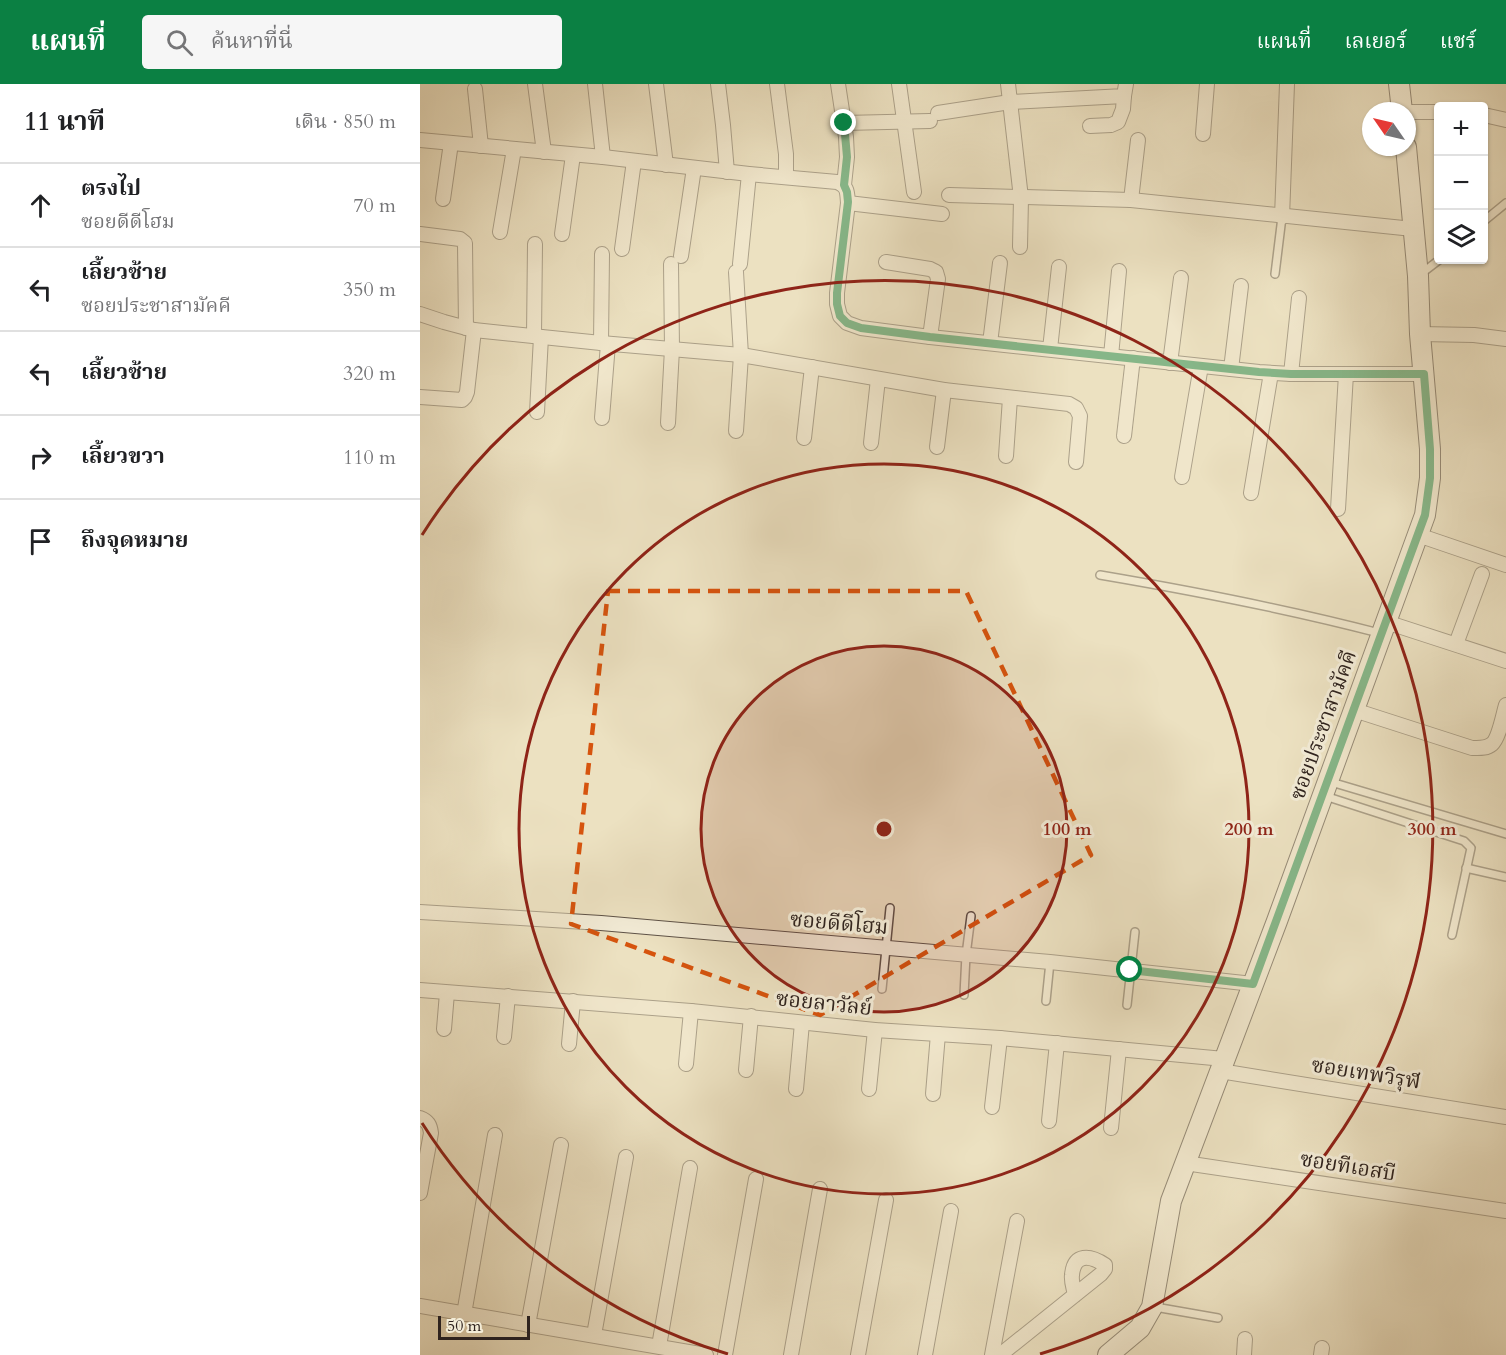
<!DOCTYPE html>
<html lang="th">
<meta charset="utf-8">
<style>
:root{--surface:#fff;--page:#f6f6f6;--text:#202124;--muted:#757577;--line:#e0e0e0;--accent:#0b8043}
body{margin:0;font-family:Cardo,"Noto Serif Thai",serif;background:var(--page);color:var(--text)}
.controls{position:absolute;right:18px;top:18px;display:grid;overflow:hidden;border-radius:6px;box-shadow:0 2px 4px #0004}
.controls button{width:54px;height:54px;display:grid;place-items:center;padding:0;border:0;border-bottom:2px solid var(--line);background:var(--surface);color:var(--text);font:30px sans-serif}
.compass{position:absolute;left:942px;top:18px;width:54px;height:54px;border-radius:50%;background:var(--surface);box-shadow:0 2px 4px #0004;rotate:304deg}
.scale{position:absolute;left:18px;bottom:15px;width:92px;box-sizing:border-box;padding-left:6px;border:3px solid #2f231e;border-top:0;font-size:16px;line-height:21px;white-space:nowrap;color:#2f231e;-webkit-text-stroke:4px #f3ecd7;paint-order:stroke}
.stop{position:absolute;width:18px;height:18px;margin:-14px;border:4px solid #0b8043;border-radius:50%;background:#fff}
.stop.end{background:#0b8043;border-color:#fff;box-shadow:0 2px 6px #0008}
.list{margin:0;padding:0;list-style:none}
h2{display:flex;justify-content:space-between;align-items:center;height:78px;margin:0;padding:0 24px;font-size:26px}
h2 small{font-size:20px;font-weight:400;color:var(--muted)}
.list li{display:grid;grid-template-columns:39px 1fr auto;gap:18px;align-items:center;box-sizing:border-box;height:84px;padding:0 24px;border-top:2px solid var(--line)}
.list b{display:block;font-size:22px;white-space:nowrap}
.list p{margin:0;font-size:20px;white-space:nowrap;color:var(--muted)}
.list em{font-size:20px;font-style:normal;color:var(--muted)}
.icon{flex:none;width:33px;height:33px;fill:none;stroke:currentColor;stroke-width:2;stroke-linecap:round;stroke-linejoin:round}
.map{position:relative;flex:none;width:1086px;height:1271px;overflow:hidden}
header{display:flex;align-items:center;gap:36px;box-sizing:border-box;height:84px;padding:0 30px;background:var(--accent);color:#fff}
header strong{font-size:28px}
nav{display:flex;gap:33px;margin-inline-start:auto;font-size:21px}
.search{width:420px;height:54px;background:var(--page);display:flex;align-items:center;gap:15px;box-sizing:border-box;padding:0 21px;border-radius:6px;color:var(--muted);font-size:22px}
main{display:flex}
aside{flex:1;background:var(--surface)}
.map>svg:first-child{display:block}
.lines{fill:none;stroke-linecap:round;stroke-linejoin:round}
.lane-casing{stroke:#5e5247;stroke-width:10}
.street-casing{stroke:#5e5247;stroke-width:16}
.secondary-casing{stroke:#2f231e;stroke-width:22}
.lane{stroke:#f3ecd7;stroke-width:7}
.street{stroke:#f3ecd7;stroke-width:14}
.secondary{stroke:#f3ecd7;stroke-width:20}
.route{stroke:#0b8043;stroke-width:8}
.marked{fill:none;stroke:#d6540e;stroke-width:4.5;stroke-dasharray:12 8;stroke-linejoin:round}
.ring{fill:none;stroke:#8f2418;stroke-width:3}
.labels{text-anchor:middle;stroke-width:6;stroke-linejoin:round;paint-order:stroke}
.street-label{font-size:21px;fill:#2f231e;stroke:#f3ecd7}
.centre{fill:#8f2418;stroke:#f3ecd7;stroke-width:3}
.ring-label{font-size:18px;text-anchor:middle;font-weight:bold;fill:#8f2418;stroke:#f3ecd7;stroke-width:6;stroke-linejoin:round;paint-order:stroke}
</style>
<header>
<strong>แผนที่</strong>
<div class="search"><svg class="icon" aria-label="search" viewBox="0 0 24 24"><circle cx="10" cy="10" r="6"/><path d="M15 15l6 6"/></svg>ค้นหาที่นี่</div>
<nav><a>แผนที่</a><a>เลเยอร์</a><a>แชร์</a></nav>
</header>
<main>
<aside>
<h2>11 นาที<small>เดิน · 850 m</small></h2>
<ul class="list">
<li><svg class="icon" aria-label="ahead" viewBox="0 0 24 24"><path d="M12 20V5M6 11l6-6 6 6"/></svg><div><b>ตรงไป</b><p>ซอยดีดีโฮม</p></div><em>70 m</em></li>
<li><svg class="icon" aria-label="left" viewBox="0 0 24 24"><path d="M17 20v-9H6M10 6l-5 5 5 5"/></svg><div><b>เลี้ยวซ้าย</b><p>ซอยประชาสามัคคี</p></div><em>350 m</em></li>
<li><svg class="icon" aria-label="left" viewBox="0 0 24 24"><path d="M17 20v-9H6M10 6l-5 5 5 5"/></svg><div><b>เลี้ยวซ้าย</b></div><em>320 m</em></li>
<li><svg class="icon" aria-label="right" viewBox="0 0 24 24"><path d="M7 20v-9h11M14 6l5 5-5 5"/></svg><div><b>เลี้ยวขวา</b></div><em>110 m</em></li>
<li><svg class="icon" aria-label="arrive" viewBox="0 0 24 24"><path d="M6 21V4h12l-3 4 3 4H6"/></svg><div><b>ถึงจุดหมาย</b></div></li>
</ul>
</aside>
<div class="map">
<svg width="1086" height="1271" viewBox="0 0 1086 1271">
<rect width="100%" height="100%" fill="#ece1c1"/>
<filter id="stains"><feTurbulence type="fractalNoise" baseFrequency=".00333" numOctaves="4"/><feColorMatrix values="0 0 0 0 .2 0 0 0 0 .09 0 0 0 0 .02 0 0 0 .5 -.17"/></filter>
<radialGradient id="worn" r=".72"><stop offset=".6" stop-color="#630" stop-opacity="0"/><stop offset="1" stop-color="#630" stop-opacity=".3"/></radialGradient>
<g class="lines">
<defs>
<g id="lane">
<polyline points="1064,137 1086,119"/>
<polyline points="1002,189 1019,176"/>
<polyline points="855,190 862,133"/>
<path d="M680 491C774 507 867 525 959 549"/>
<polyline points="911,698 1086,750"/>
<polyline points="905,712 1044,757 1051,764 1032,851"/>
<polyline points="1046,784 1086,793"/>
<polyline points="462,905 470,824"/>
<polyline points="544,911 546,871 551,832"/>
<polyline points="626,917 630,878"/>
<polyline points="707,921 715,848"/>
<polyline points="735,1223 798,1234"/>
</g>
<g id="street">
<polyline points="115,0 124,68"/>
<polyline points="175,0 183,73"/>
<polyline points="236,0 246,81"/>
<polyline points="298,0 303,41 307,88"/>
<polyline points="357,0 366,70 366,93"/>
<polyline points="418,0 426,53 427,73 424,101"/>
<polyline points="479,0 494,108"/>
<polyline points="588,0 601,114 600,163"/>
<polyline points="55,5 61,62"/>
<polyline points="987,28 1018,28"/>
<polyline points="518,29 590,18 704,12 706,0"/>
<polyline points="1064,31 1086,36"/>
<polyline points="424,39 510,37"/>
<polyline points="670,42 691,41 698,38 703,25 704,12"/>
<polyline points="783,50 787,0"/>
<path d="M0 56 183 73 329 90 417 98C428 103 427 107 428 119L417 209V220L420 232 427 239 441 244 510 253 839 288 871 290H1003"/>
<polyline points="529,111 711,116 993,145"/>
<polyline points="23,115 31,59"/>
<polyline points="711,116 718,56"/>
<polyline points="428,119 522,130"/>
<polyline points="862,133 867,0"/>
<polyline points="80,148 94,65"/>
<polyline points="0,150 40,155 45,159 46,244"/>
<polyline points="142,150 153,71"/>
<polyline points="202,165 214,77"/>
<polyline points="261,172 274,84"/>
<polyline points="466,178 510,185 516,188 518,195 510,253"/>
<polyline points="320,180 329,90"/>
<polyline points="0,230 24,238 54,246 181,259 321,271 524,306 649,320 656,324 660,332 656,378"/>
<polyline points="1000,250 1054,251 1086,255"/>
<polyline points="114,252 115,160"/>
<polyline points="181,259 182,170"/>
<polyline points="570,259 580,179"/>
<polyline points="630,265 639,183"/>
<polyline points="691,272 699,187"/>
<polyline points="750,279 761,194"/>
<polyline points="811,285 821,202"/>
<polyline points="871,290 879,214"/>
<polyline points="0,313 42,316 45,313 47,308 54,246"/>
<polyline points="117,328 121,253"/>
<polyline points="182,334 188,260"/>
<polyline points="248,339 252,265 251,180"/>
<polyline points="316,347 321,271 316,188"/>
<polyline points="704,352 713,274"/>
<polyline points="384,354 392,283"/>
<polyline points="451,359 458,295"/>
<polyline points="517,363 524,306"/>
<polyline points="586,372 590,314"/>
<polyline points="762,393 781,282"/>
<polyline points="831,409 851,289"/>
<polyline points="918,425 926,290"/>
<polyline points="998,451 1086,481"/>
<polyline points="966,538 1086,577"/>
<polyline points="1036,560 1062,490"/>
<path d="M934 626 1052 664C1059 664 1066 665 1072 660 1079 654 1083 631 1086 621"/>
<polyline points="0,828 181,839 630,878 833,900"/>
<polyline points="0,906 271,927 455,946 580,954 804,975"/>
<polyline points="24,945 27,909"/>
<polyline points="84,953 88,912"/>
<polyline points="149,960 153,917"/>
<polyline points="266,980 271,927"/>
<polyline points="326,986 331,932"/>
<polyline points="800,987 1086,1033"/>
<polyline points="376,1005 382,939"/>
<polyline points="449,1005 455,946"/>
<polyline points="513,1010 518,950"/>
<polyline points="572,1023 580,954"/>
<path d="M0 1034C8 1037 10 1041 11 1049L0 1109"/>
<polyline points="629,1037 637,959"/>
<polyline points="691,1044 699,965"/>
<polyline points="765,1079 1086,1127"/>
<polyline points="0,1222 286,1271"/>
<polyline points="44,1230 75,1051"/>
<polyline points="108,1241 141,1061"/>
<polyline points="174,1251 206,1073"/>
<polyline points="239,1262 270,1084"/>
<polyline points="305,1271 336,1095"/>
<polyline points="371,1271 400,1105"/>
<polyline points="438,1271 466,1116"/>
<polyline points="505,1271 531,1127"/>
<polyline points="572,1271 597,1137"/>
<path d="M580 1271 681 1190 685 1185V1181C670 1171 654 1169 652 1191 651 1198 654 1205 655 1211"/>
<polyline points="824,1271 825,1255"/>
<polyline points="901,1271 902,1264"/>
</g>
<g id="secondary">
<polyline points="979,0 982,27"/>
<polyline points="688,1271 720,1244 732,1223 751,1117 857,837 1005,431 1010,394 1010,365 1000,250 998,192 986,63"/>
</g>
</defs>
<use href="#lane" class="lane-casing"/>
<use href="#street" class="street-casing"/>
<use href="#secondary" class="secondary-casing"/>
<use href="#lane" class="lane"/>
<use href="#street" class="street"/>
<use href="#secondary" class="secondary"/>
</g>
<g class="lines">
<polyline class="route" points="424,39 427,73 424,101 427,108 428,118 417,209 417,220 420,232 427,239 441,244 510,253 839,288 871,290 1004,290 1010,365 1010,394 1005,431 833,900 710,886"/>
</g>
<path d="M0 0H1086V1271H0ZM188 507H546L671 771 400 931 151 840Z" fill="#ece1c1" fill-opacity=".55" fill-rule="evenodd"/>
<path class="marked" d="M188 507H546L671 771 400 931 151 840Z"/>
<circle cx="464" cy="745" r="183" fill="#8f2418" fill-opacity=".12"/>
<g class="ring">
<circle cx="464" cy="745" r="183"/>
<circle cx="464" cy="745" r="365"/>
<path d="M308 1270A548 548 0 0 1 2 1039M2 451A548 548 0 1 1 620 1270"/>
</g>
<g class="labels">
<g class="street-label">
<text transform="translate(903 641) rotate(-70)" y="7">ซอยประชาสามัคคี</text>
<text transform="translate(419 839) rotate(5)" y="7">ซอยดีดีโฮม</text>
<text transform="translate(404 919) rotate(6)" y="7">ซอยลาวัลย์</text>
<text transform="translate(946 989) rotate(9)" y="7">ซอยเทพวิรุฬ</text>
<text transform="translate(928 1082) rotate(9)" y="7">ซอยทีเอสบี</text>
</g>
</g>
<circle cx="464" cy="745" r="9" class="centre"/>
<g class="ring-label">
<text x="647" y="751">100 m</text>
<text x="829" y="751">200 m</text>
<text x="1012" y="751">300 m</text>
</g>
<rect width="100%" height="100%" filter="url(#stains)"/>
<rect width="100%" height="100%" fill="url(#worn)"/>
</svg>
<div class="controls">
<button>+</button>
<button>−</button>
<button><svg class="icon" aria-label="layers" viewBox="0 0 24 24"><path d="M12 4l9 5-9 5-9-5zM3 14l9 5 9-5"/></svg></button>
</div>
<svg class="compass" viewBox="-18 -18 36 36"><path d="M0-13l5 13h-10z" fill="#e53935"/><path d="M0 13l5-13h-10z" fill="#757577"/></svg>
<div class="scale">50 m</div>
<div class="stop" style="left:710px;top:886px"></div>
<div class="stop end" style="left:424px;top:39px"></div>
</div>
</main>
